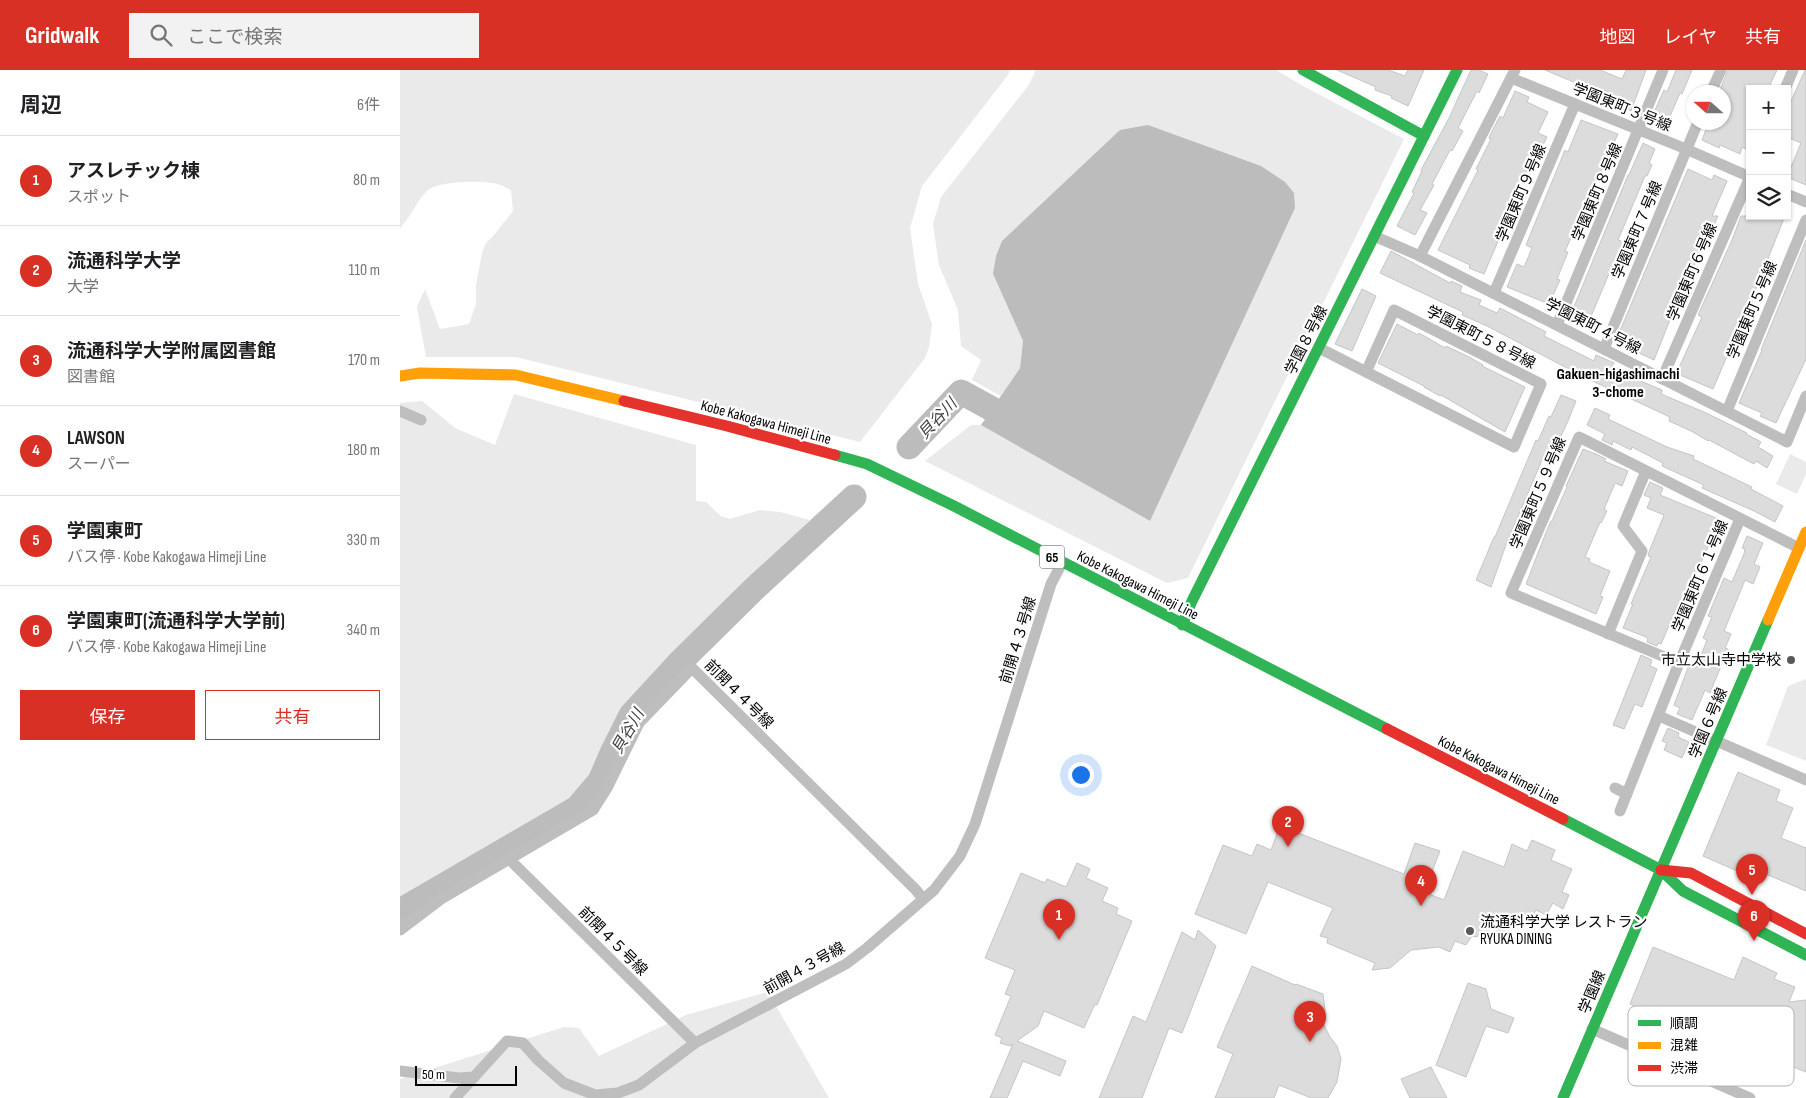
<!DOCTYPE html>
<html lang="ja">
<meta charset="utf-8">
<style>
:root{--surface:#fff;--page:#f2f2f2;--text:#202124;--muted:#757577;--line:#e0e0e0;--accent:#d93025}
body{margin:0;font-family:"Sofia Sans Condensed","Noto Sans JP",sans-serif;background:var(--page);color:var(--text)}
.controls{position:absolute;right:15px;top:15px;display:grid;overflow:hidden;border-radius:0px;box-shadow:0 1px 4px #0004}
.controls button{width:45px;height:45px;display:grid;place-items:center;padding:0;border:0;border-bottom:1px solid var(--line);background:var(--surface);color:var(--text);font:25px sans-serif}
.compass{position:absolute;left:1286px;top:15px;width:45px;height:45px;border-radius:50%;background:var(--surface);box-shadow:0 1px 4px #0004;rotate:291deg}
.scale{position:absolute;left:15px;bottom:12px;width:102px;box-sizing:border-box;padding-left:5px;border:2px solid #000;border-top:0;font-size:14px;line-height:18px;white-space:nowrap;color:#000;-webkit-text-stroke:4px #fff;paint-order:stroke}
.you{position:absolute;left:680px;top:704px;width:18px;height:18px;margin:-12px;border:4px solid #fff;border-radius:50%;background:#1a73e8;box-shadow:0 0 0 8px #1a73e833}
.badge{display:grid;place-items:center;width:32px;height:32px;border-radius:50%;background:var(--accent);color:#fff;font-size:16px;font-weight:700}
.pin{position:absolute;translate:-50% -41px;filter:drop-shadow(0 1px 2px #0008)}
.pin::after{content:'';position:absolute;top:26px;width:18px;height:15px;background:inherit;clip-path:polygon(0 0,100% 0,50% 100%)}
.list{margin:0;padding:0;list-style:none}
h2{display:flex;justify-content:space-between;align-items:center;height:65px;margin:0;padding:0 20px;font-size:21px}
h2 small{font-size:16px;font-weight:400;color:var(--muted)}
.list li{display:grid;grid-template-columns:32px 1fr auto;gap:15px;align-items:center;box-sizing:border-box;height:90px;padding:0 20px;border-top:1px solid var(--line)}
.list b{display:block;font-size:19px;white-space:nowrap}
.list p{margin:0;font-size:16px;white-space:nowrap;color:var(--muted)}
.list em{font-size:16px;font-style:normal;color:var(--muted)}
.actions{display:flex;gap:10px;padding:15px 20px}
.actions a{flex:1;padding:11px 0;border:1px solid var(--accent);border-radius:0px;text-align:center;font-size:18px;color:var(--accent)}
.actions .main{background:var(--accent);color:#fff}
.icon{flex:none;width:28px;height:28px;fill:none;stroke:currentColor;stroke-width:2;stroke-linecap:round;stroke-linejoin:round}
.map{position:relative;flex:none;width:1406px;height:1028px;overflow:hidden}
header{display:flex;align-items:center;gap:30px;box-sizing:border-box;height:70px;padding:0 25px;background:var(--accent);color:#fff}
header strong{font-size:24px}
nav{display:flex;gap:28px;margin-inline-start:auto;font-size:18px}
.search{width:350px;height:45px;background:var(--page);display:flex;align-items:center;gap:12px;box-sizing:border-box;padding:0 18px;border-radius:0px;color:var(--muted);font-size:19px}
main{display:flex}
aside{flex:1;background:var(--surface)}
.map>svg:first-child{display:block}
.green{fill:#eaeaea}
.water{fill:#bcbcbc}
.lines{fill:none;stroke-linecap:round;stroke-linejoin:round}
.river{stroke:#bcbcbc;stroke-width:25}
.building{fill:#dcdcdc;stroke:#c5c5c5}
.street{stroke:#bebebe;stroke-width:11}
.fast{stroke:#30b455;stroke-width:11}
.slow{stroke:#ff9f0a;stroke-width:11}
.jam{stroke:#e5322d;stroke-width:11}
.poi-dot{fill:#595959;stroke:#fff;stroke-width:2}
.labels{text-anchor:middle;stroke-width:4.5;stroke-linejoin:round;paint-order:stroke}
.shield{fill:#fff;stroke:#4c4c4c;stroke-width:1}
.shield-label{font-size:14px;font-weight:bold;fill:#000}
.street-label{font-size:15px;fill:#000;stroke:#fff}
.poi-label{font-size:15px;fill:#000;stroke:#fff;text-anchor:end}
.neighbourhood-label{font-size:16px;font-weight:bold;fill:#000;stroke:#fff}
.water-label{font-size:16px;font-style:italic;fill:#404040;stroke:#fff}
.key{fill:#fff;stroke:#b2b2b2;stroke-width:1}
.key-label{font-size:14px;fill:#000}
</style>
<header>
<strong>Gridwalk</strong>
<div class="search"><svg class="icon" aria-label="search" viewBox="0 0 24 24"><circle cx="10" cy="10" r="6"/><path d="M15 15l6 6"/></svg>ここで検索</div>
<nav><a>地図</a><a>レイヤ</a><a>共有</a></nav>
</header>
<main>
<aside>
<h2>周辺<small>6件</small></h2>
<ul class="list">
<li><span class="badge">1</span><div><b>アスレチック棟</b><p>スポット</p></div><em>80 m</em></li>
<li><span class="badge">2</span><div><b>流通科学大学</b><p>大学</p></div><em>110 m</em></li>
<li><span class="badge">3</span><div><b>流通科学大学附属図書館</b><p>図書館</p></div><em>170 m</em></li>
<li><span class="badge">4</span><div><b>LAWSON</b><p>スーパー</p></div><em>180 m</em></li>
<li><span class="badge">5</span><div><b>学園東町</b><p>バス停 · Kobe Kakogawa Himeji Line</p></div><em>330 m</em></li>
<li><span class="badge">6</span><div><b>学園東町(流通科学大学前)</b><p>バス停 · Kobe Kakogawa Himeji Line</p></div><em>340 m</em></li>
</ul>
<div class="actions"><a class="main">保存</a><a>共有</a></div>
</aside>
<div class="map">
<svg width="1406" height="1028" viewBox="0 0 1406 1028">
<rect width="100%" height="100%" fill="#fff"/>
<g class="green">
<path d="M0 0H610L608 5 522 116 510 158 518 214 532 254 529 277 525 288 460 372 116 287H26L17 237 25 219 40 259 69 254 76 234V215L82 183 86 173 94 165 113 141 111 120C107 118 102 115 97 114 82 110 40 111 28 120 17 130 11 147 0 158Z"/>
<polygon points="636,0 876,0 903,16 1004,69 788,508 767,513 525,391 571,355 581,355 750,451 593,204 623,271 620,298 601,326 572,310 581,290 561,276 558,240 539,195 533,154 541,127 628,16"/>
<polygon points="114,324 296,375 296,431 306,432 321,446 330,449 360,440 380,442 410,450 226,635 194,709 167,737 0,836 0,333 22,331 55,358 95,375"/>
<polygon points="1390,384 1406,392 1406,404 1397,424 1376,414"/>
<polygon points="1406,609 1406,691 1366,675 1388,616"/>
<polygon points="368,922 429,1028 0,1028 0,1009 164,957 179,958 199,986 286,945"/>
</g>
<polygon class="water" points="748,55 861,96 885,112 894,123 895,138 750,451 581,355 620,298 623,271 593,204 596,186 602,171 720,60"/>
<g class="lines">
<g class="river">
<polyline points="509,377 561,322 592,339"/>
<polyline points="0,841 177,738 200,711 213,681 231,645 279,593 354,519 454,427"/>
</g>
</g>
<g class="building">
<polygon points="937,0 988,0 1005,6 1008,0 1024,0 1008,36 991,28 992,26 975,20 976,17"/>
<polygon points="1071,0 1079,0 1088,4 1079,23 1077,21 1058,58 1063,61 1052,81 1050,80 1032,114 1034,115 1020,140 1027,143 1015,165 997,156 1014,123 1012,122 1022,101 1021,100 1049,48"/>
<polygon points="1145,0 1200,0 1222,9 1226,0 1246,0 1231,41 1212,33 1215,25 1178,9 1176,13"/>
<polygon points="1276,0 1292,0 1282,24 1280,23 1267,53 1252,47 1264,20 1267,22"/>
<polygon points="1328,0 1377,0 1368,19 1350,19 1350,81 1342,77 1340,84 1320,75 1319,78 1302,70 1309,52 1324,52 1324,22 1319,22"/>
<polygon points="1405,0 1406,0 1406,115 1387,107 1401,73 1387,67 1387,40"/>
<polygon points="1115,21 1129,27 1127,32 1148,42 1138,63 1147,67 1141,79 1138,77 1134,84 1119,119 1102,154 1105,155 1084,204 1069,198 1070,195 1038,180 1078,100 1076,99 1091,69 1089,68 1092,61 1100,46 1103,48"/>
<polygon points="1181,50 1218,64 1165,181 1168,182 1157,209 1160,210 1149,234 1107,217 1117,194 1124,197 1132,178 1126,175 1133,158 1165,80 1168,82"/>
<polygon points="1243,73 1255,79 1249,93 1252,95 1247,106 1245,106 1218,170 1224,172 1213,194 1187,256 1169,249 1228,105 1229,105"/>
<polygon points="1288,99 1312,110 1314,105 1327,111 1312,146 1318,146 1307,171 1305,170 1293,198 1291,197 1254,290 1239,283 1241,278 1217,268"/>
<polygon points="1341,146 1385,146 1355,221 1357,221 1349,240 1347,239 1313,319 1280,305 1281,303 1277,302 1302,247 1298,245 1332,170"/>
<polygon points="1406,170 1406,289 1376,353 1360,346 1362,343 1339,333 1362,280 1361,280"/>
<polygon points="991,181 1050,213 1051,211 1062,216 1060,222 1081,230 1079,235 1097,243 1100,238 1146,262 1144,266 1194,291 1196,285 1214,293 1212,296 1239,307 1238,310 1262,320 1261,324 1304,342 1347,363 1346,364 1361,372 1358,377 1373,386 1367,398 1356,391 1354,394 1309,370 1308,371 1293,362 1269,351 1270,347 1186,308 1087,256 1062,245 1063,242 980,203"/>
<polygon points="962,219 976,226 952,281 935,274"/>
<polygon points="997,254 1018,265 1019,263 1045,278 1046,276 1069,287 1083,295 1082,296 1125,317 1105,362 1041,325 1040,326 1024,317 1024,316 978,293"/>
<polygon points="1161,325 1176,331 1168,351 1149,392 1142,390 1107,472 1091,517 1076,510 1094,467 1095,467 1136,370 1138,371 1149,346 1151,347"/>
<polygon points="1195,338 1210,345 1208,349 1267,377 1294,386 1293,389 1352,417 1351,419 1383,436 1375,452 1354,441 1302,418 1304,415 1262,396 1263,393 1232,377 1231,380 1213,371 1212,375 1202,370 1205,364 1187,355"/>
<polygon points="1183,379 1196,384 1206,389 1204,391 1228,401 1222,416 1215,413 1204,439 1207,441 1201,453 1200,452 1185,487 1190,489 1189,492 1210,501 1200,526 1203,527 1196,544 1126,514 1147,460 1151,451 1152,451 1167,417 1166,416"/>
<polygon points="1250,412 1263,418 1260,425 1321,450 1293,509 1291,508 1282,531 1280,530 1261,574 1258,573 1257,576 1247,572 1248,569 1246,567 1223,558 1233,534 1231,534 1251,487 1248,486 1249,482 1264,445 1247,438 1251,428 1244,425"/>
<polygon points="1347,466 1363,473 1354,494 1360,497 1353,514 1345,510 1324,561 1331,564 1325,578 1328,579 1310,623 1305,620 1292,650 1277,644 1280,638 1274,635 1289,595 1296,598 1307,570 1303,568 1312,547 1308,546 1324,508 1332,512 1344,484 1345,479 1342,478"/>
<polygon points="1241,585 1252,590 1250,596 1257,599 1242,637 1235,634 1224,659 1213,655"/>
<polygon points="1268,658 1279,663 1278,667 1289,672 1282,688 1264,680 1267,673 1262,671"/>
<polygon points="1338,702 1380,720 1376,731 1393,738 1381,768 1406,778 1406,821 1347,796 1344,804 1303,786"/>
<polygon points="880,756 1004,804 1015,773 1040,781 1024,822 1044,830 1063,781 1104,797 1112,774 1127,781 1132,770 1155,780 1151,790 1172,799 1162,822 1169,825 1163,839 1153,833 1146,845 1136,840 1130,852 1118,847 1115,856 1108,853 1103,864 1089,857 1087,864 1081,861 1077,867 1072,866 1066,875 1055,871 1050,882 1039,877 1011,880 990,898 972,900 975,893 927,873 928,868 920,866 933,838 868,812 846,864 795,844 823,775 852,786 857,774 871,780"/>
<polygon points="677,793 690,799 686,808 708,818 702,831 718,838 716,844 732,851 697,935 695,934 684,958 644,941 638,956 617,971 666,991 660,1006 623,991 607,1028 590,1028 613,974 610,976 600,973 602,968 595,965 611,926 605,924 615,900 585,888 621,803 645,813 647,809 666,817"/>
<polygon points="798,860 816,876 782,963 769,958 742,1028 699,1028 733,946 746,952 782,862 795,870"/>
<polygon points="1253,877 1334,910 1343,887 1377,903 1374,909 1395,917 1389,932 1406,930 1406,1002 1301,961 1300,963 1230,934"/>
<polygon points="852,896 895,915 896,914 923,924 925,940 923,953 930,967 937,976 941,989 937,1012 928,1028 911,1028 879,1015 874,1028 815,1028 833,984 817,977"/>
<polygon points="1068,913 1086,919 1091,939 1114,948 1108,963 1086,956 1066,1007 1036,995"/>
<polygon points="1031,997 1047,1028 1010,1028 1001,1009"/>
</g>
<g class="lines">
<g class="street">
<polyline points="1115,0 1020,186 1387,372 1406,326"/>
<polyline points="1111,8 1286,79 1350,107"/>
<polyline points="1385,19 1393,0"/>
<polyline points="1311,22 1321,0"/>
<polyline points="1387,124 1406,132"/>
<polyline points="974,166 1020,186"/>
<polyline points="1094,223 1175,34"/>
<polyline points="1157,255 1263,0"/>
<polyline points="919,278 1114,377 1141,314 994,240 966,302"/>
<polyline points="1204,279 1298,52"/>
<polyline points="1262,309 1350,107"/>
<polyline points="0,341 21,350"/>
<polyline points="1327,341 1406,150"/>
<polyline points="1208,564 1242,481 1223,456 1246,401"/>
<polyline points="1279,593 1111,523 1179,367 1399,478"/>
<polyline points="1259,646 1406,710"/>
<polyline points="1215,718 1227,724"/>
<polyline points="1220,741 1279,593 1340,449"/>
<polyline points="110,790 295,973"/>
<polyline points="0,860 41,829 193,740 207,718 239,653 292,598 516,820 523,829"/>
<polyline points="1192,959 1350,1028"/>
<polyline points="0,1001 59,1008 74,1007 107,971 123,973 138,990 164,1013 195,1025 218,1023 239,1015 295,973 446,894 467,878 534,820 560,786 575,754 651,514 662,493"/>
<polyline points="55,1028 74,1007"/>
</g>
<g class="fast">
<polyline points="903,0 1024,66"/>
<polyline points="435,385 467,394 554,436 987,659"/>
<polyline points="782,555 792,531 1057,0"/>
<polyline points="1163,749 1261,800 1283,821 1406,885"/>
<polyline points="1163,1028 1368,550"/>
</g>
<g class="slow">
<polyline points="0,306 20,303 116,305 224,331"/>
<polyline points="1368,550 1406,462"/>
</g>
<g class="jam">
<polyline points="224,331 327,356 435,385"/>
<polyline points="987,659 1163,749"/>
<polyline points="1261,800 1291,803 1406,864"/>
</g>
</g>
<g class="poi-dot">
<circle cx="1391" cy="590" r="5"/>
<circle cx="1070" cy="861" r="5"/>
</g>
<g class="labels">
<rect class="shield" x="639.5" y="475.5" width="25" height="23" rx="4"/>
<g class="shield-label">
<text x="652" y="492">65</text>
</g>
<g class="street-label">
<text transform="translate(1222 37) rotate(22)" y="5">学園東町３号線</text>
<text transform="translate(1197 122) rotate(-67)" y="5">学園東町８号線</text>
<text transform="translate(1121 123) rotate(-67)" y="5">学園東町９号線</text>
<text transform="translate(1237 160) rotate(-67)" y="5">学園東町７号線</text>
<text transform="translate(1292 202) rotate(-67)" y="5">学園東町６号線</text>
<text transform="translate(1352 240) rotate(-67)" y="5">学園東町５号線</text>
<text transform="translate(1193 256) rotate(27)" y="5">学園東町４号線</text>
<text transform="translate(1081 267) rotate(27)" y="5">学園東町５８号線</text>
<text transform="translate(906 270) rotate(-63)" y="5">学園８号線</text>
<text transform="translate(366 352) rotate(15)" y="5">Kobe Kakogawa Himeji Line</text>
<text transform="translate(1138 423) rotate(-67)" y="5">学園東町５９号線</text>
<text transform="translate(1300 506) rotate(-67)" y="5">学園東町６１号線</text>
<text transform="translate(738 515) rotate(27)" y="5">Kobe Kakogawa Himeji Line</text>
<text transform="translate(618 570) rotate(-73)" y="5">前開４３号線</text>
<text transform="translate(339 624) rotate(45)" y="5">前開４４号線</text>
<text transform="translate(1308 653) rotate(-67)" y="5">学園６号線</text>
<text transform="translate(1099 700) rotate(27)" y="5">Kobe Kakogawa Himeji Line</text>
<text transform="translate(213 871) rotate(45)" y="5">前開４５号線</text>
<text transform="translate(404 898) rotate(-29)" y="5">前開４３号線</text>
<text transform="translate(1192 922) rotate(-67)" y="5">学園線</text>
</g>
<g class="poi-label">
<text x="1381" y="595">市立太山寺中学校</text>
<text x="1080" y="857" text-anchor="start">流通科学大学 レストラン<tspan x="1080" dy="17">RYUKA DINING</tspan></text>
</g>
<g class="neighbourhood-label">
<text x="1218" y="309">Gakuen-higashimachi<tspan x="1218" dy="18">3-chome</tspan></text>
</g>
<g class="water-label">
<text transform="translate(537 348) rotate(-47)" y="6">貝谷川</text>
<text transform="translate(227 661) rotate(-60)" y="6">貝谷川</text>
</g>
</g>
<rect x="1228" y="936" width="166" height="80" rx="8" class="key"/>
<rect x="1238" y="950" width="23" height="6" fill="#30b455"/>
<rect x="1238" y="972" width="23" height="7" fill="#ff9f0a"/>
<rect x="1238" y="995" width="23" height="6" fill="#e5322d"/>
<g class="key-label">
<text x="1270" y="958">順調</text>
<text x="1270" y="980">混雑</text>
<text x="1270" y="1003">渋滞</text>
</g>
</svg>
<div class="controls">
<button>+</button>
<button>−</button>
<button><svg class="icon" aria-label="layers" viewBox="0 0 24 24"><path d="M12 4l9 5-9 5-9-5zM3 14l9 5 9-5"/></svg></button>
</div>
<svg class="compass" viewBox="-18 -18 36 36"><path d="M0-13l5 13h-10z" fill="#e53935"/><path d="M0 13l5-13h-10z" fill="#757577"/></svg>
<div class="scale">50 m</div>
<div class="you"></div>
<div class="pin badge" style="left:659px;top:870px">1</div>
<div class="pin badge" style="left:888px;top:777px">2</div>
<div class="pin badge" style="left:910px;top:972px">3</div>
<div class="pin badge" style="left:1021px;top:836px">4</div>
<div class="pin badge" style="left:1352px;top:825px">5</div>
<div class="pin badge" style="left:1354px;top:871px">6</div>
</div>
</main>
